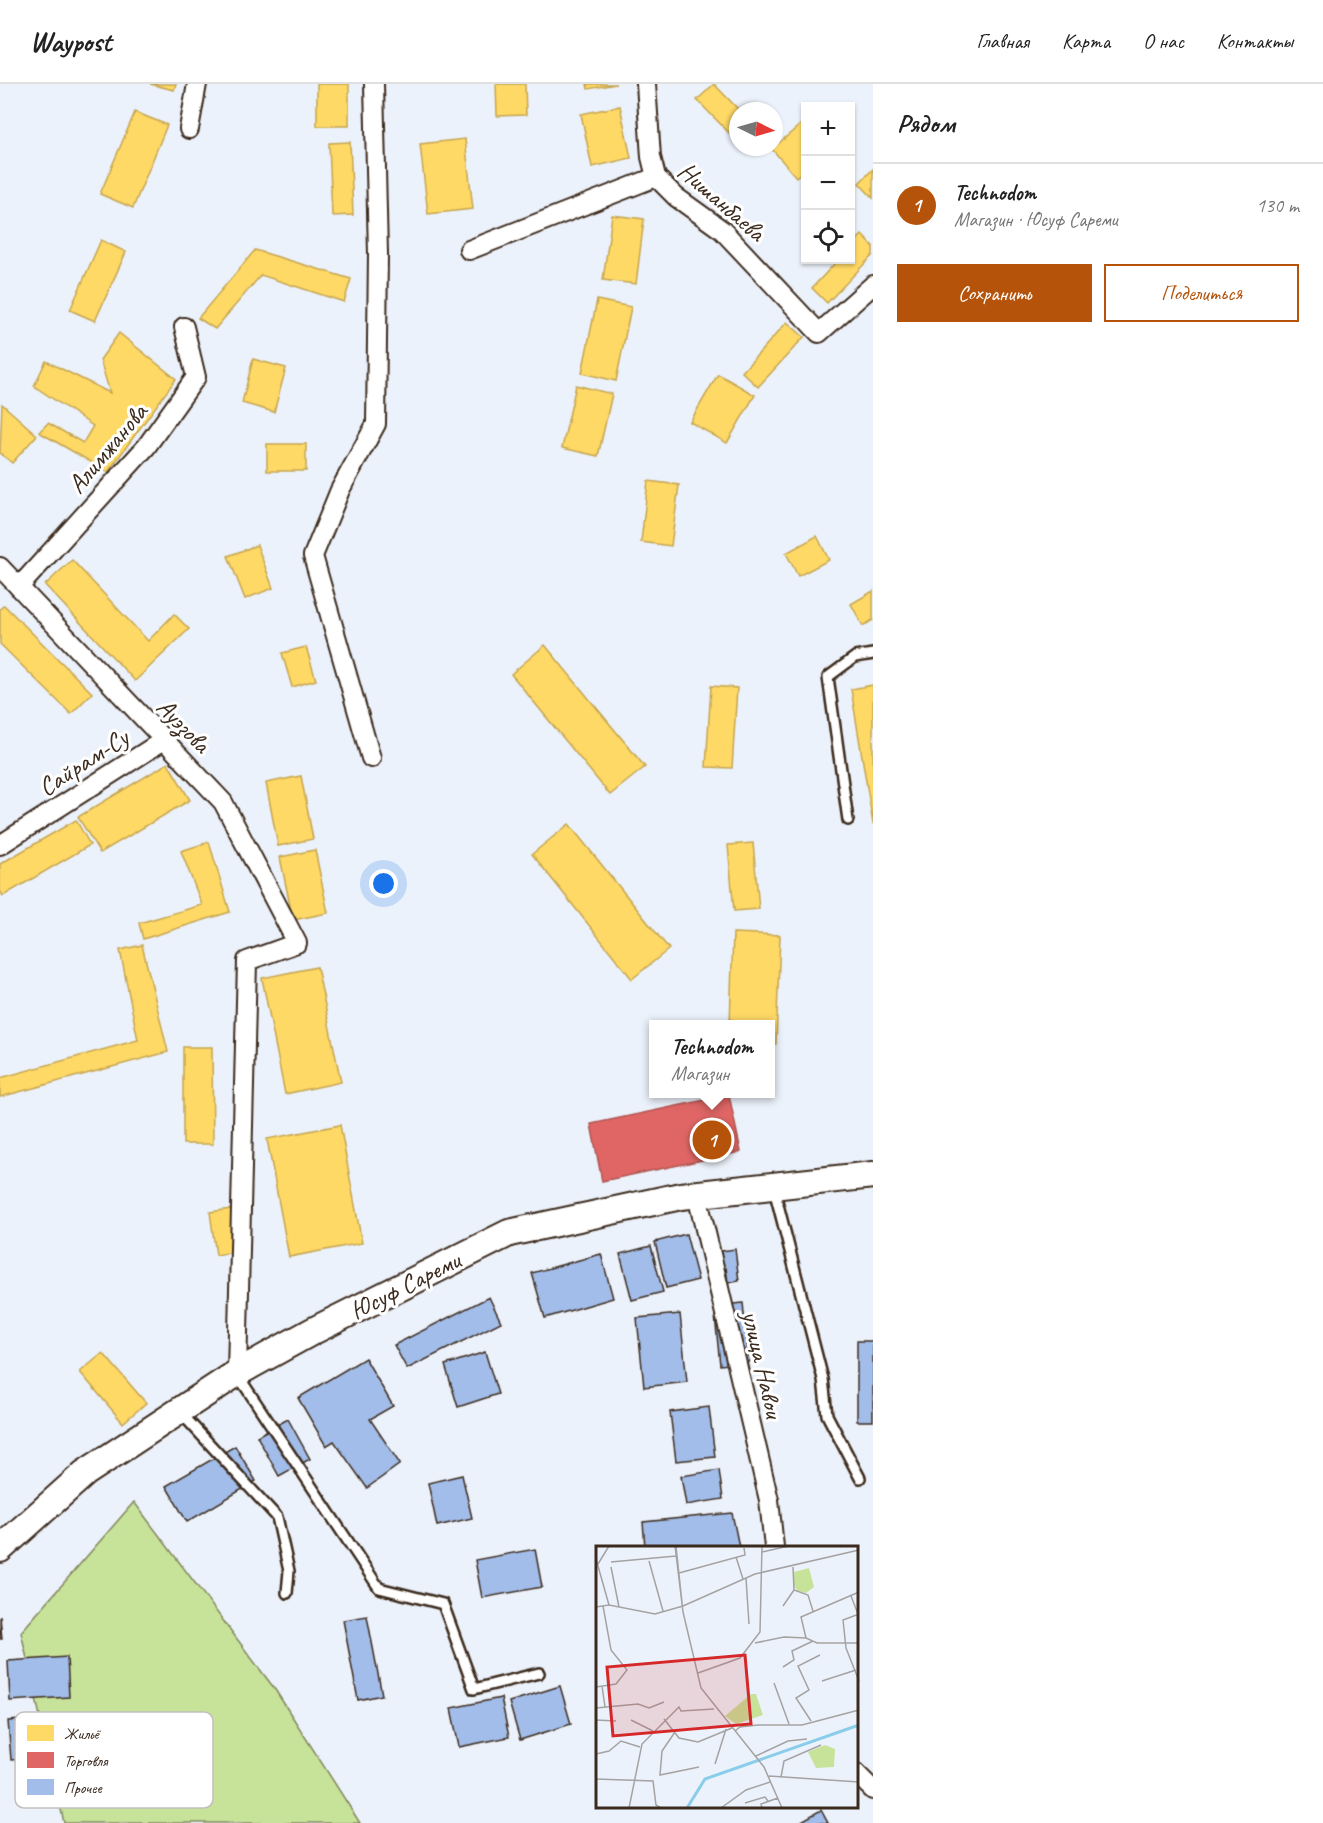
<!DOCTYPE html>
<html lang="ru">
<meta charset="utf-8">
<style>
:root{--surface:#fff;--page:#f2f2f2;--text:#222;--muted:#767676;--line:#e0e0e0;--accent:#b45309}
body{margin:0;font-family:Caveat,sans-serif;background:var(--page);color:var(--text)}
.controls{position:absolute;right:18px;top:18px;display:grid;overflow:hidden;border-radius:0px;box-shadow:0 2px 4px #0004}
.controls button{width:54px;height:54px;display:grid;place-items:center;padding:0;border:0;border-bottom:2px solid var(--line);background:var(--surface);color:var(--text);font:30px sans-serif}
.compass{position:absolute;left:729px;top:18px;width:54px;height:54px;border-radius:50%;background:var(--surface);box-shadow:0 2px 4px #0004;rotate:95deg}
.you{position:absolute;left:384px;top:800px;width:21px;height:21px;margin:-15px;border:4px solid #fff;border-radius:50%;background:#1a73e8;box-shadow:0 0 0 9px #1a73e833}
.badge{display:grid;place-items:center;width:39px;height:39px;border-radius:50%;background:var(--accent);color:#fff;font-size:20px;font-weight:700}
.pin{position:absolute;translate:-50% -50%;border:3px solid #fff;box-shadow:0 2px 6px #0006}
.popup{position:absolute;left:649px;top:936px;width:126px;height:78px;box-sizing:border-box;display:grid;place-content:center;border-radius:0px;background:var(--surface);filter:drop-shadow(0 2px 4px #0005);font-size:20px;white-space:nowrap;color:var(--muted)}
.popup b{font-size:22px;color:var(--text)}
.popup::after{content:'';position:absolute;left:50%;top:100%;margin-left:-12px;border:12px solid transparent;border-top-color:var(--surface)}
.list{margin:0;padding:0;list-style:none}
h2{display:flex;justify-content:space-between;align-items:center;height:78px;margin:0;padding:0 24px;font-size:26px}
h2 small{font-size:20px;font-weight:400;color:var(--muted)}
.list li{display:grid;grid-template-columns:39px 1fr auto;gap:18px;align-items:center;box-sizing:border-box;height:84px;padding:0 24px;border-top:2px solid var(--line)}
.list b{display:block;font-size:22px;white-space:nowrap}
.list p{margin:0;font-size:20px;white-space:nowrap;color:var(--muted)}
.list em{font-size:20px;font-style:normal;color:var(--muted)}
.actions{display:flex;gap:12px;padding:18px 24px}
.actions a{flex:1;padding:14px 0;border:2px solid var(--accent);border-radius:0px;text-align:center;font-size:21px;color:var(--accent)}
.actions .main{background:var(--accent);color:#fff}
.icon{flex:none;width:33px;height:33px;fill:none;stroke:currentColor;stroke-width:2;stroke-linecap:round;stroke-linejoin:round}
.map{position:relative;flex:none;width:873px;height:1739px;overflow:hidden}
header{display:flex;align-items:center;gap:36px;box-sizing:border-box;height:84px;padding:0 30px;background:var(--surface);border-bottom:2px solid var(--line)}
header strong{font-size:28px}
nav{display:flex;gap:33px;margin-inline-start:auto;font-size:21px}
main{display:flex}
aside{flex:1;background:var(--surface)}
.map>svg:first-child{display:block}
.green{fill:#c7e299;stroke:#81865c;stroke-width:1.5}
.homes{fill:#ffd966;stroke:#c4a450;stroke-width:1.5}
.shops{fill:#e06666;stroke:#ae5450;stroke-width:1.5}
.building{fill:#a2bde9;stroke:#3b2a1e;stroke-width:1.5}
.lines{fill:none;stroke-linecap:round;stroke-linejoin:round}
.service-casing{stroke:#3b2a1e;stroke-width:14}
.minor-casing{stroke:#3b2a1e;stroke-width:22}
.secondary-casing{stroke:#3b2a1e;stroke-width:30}
.service{stroke:#fff;stroke-width:9}
.minor{stroke:#fff;stroke-width:18}
.secondary{stroke:#fff;stroke-width:26}
.labels{text-anchor:middle;stroke-width:6;stroke-linejoin:round;paint-order:stroke}
.street-label{font-size:26px;fill:#3b2a1e;stroke:#fff}
.inset-river{fill:none;stroke:#89cdea;stroke-width:3}
.inset-road{fill:none;stroke:#a5a2a3;stroke-width:1.5}
.view{fill:#d62828;fill-opacity:0.15;stroke:#d62828;stroke-width:3}
.inset-edge{fill:none;stroke:#3b2a1e;stroke-width:3}
.key{fill:#fff;stroke:#c4bfbc;stroke-width:1.5}
.key-label{font-size:16px;fill:#3b2a1e}
</style>
<header>
<strong>Waypost</strong>
<nav><a>Главная</a><a>Карта</a><a>О нас</a><a>Контакты</a></nav>
</header>
<main>
<div class="map">
<svg width="873" height="1739" viewBox="0 0 873 1739">
<rect width="100%" height="100%" fill="#ecf2fb"/>
<filter id="ink" filterUnits="userSpaceOnUse"><feTurbulence type="fractalNoise" baseFrequency=".0167" numOctaves="2"/><feDisplacementMap in="SourceGraphic" scale="12" xChannelSelector="R" yChannelSelector="G"/><feConvolveMatrix kernelMatrix="1 2 1 2 8 2 1 2 1" color-interpolation-filters="sRGB"/></filter>
<g filter="url(#ink)">
<polygon class="green" points="134,1418 274,1604 360,1739 64,1739 21,1548"/>
<g class="homes">
<polygon points="150,0 176,0 174,6"/>
<rect x="317" y="0" width="32" height="42"/>
<polygon points="496,0 525,0 526,31 497,32"/>
<polygon points="587,0 616,0 588,5"/>
<polygon points="714,0 740,27 738,58 697,16"/>
<polygon points="620,22 631,74 592,83 581,30"/>
<polygon points="135,28 167,41 133,124 100,110"/>
<polygon points="806,36 806,85 796,93 772,65"/>
<polygon points="465,55 473,125 428,130 420,60"/>
<polygon points="350,58 353,131 332,132 329,59"/>
<polygon points="873,85 873,114 859,99"/>
<polygon points="612,131 644,135 636,200 603,196"/>
<polygon points="862,151 873,162 873,171 827,219 812,204 838,176 850,176 850,163"/>
<polygon points="101,156 126,168 95,237 70,226"/>
<polygon points="255,166 351,195 344,218 261,191 215,245 198,234"/>
<polygon points="597,216 631,223 616,297 582,289"/>
<polygon points="787,238 804,253 758,303 742,288"/>
<polygon points="119,249 176,295 108,388 39,348 48,339 83,359 93,342 34,302 46,277 110,309 100,276"/>
<polygon points="253,275 286,284 274,328 242,319"/>
<polygon points="718,290 755,311 727,359 690,338"/>
<polygon points="576,301 612,310 598,372 562,364"/>
<polygon points="2,320 37,351 12,379 0,369"/>
<rect x="267" y="360" width="39" height="27"/>
<polygon points="648,397 679,401 671,462 641,458"/>
<polygon points="817,452 829,476 798,492 786,469"/>
<polygon points="257,461 273,504 245,515 228,472"/>
<polygon points="72,476 148,557 174,530 189,545 135,597 45,501"/>
<polygon points="873,507 873,536 863,542 851,520"/>
<polygon points="4,521 92,609 71,630 0,560 0,525"/>
<polygon points="545,561 645,683 610,711 511,590"/>
<polygon points="306,563 316,596 292,603 282,569"/>
<polygon points="873,601 873,740 851,605"/>
<polygon points="711,602 737,604 732,684 706,683"/>
<polygon points="168,679 190,716 100,769 78,733"/>
<polygon points="301,692 313,755 278,762 266,699"/>
<polygon points="76,736 90,761 3,812 0,807 0,780"/>
<polygon points="569,740 669,865 632,895 532,770"/>
<polygon points="209,758 230,828 143,855 139,839 202,821 181,767"/>
<polygon points="753,759 759,825 734,827 728,761"/>
<polygon points="315,766 328,829 293,836 280,773"/>
<polygon points="733,849 780,851 776,960 771,960 771,940 730,940"/>
<polygon points="142,861 168,968 0,1013 0,994 138,956 120,866"/>
<polygon points="317,883 341,998 285,1010 262,894"/>
<polygon points="183,963 212,963 213,1060 183,1060"/>
<polygon points="340,1041 362,1159 289,1173 267,1055"/>
<polygon points="239,1124 246,1166 216,1171 210,1128"/>
<polygon points="103,1269 146,1319 123,1339 80,1288"/>
</g>
<polygon class="shops" points="729,1011 741,1068 602,1097 591,1040"/>
<g class="building">
<polygon points="686,1150 698,1196 666,1204 655,1158"/>
<polygon points="651,1162 663,1208 632,1216 620,1170"/>
<polygon points="735,1165 739,1197 728,1199 726,1184 710,1185 708,1169"/>
<polygon points="601,1170 613,1214 545,1234 532,1189"/>
<polygon points="489,1213 501,1238 407,1285 394,1261"/>
<polygon points="743,1219 749,1278 720,1281 714,1222"/>
<polygon points="680,1230 687,1298 644,1303 637,1234"/>
<rect x="857" y="1257" width="16" height="80"/>
<polygon points="485,1268 498,1310 458,1323 445,1281"/>
<polygon points="365,1274 393,1322 370,1335 400,1380 367,1404 334,1357 326,1362 298,1314"/>
<polygon points="709,1323 715,1373 676,1377 670,1328"/>
<polygon points="288,1335 310,1375 279,1392 257,1352"/>
<polygon points="235,1362 256,1397 187,1438 166,1402"/>
<polygon points="719,1386 723,1415 686,1421 681,1392"/>
<polygon points="462,1391 472,1434 437,1442 428,1399"/>
<polygon points="732,1429 739,1463 645,1463 643,1438"/>
<polygon points="535,1465 542,1503 482,1514 475,1476"/>
<polygon points="0,1532 2,1555 0,1555"/>
<polygon points="367,1532 382,1611 358,1616 343,1536"/>
<polygon points="67,1573 69,1613 10,1617 8,1577"/>
<polygon points="560,1602 571,1640 520,1656 509,1618"/>
<polygon points="501,1614 509,1653 459,1663 451,1624"/>
<polygon points="50,1634 53,1673 11,1676 8,1637"/>
<polygon points="821,1726 828,1739 798,1739"/>
</g>
<g class="lines">
<defs>
<g id="service">
<polyline points="848,736 828,593 855,573 873,570"/>
<polyline points="774,1105 823,1295 827,1331 860,1394"/>
<polyline points="237,1290 379,1504 443,1520 474,1605 539,1589"/>
<polyline points="180,1328 277,1433 289,1487 287,1509"/>
</g>
<g id="minor">
<polyline points="646,0 651,73 656,93 676,113 722,146 819,249 873,201"/>
<polyline points="189,45 197,0"/>
<polyline points="469,166 656,93"/>
<polyline points="0,483 223,718 297,859 247,877 237,1289"/>
<polyline points="19,503 146,363 196,293 184,243"/>
<polyline points="371,674 313,472 340,406 376,340 378,170 374,0"/>
<polyline points="0,761 164,656"/>
<polyline points="697,1111 769,1416 774,1463"/>
<polyline points="856,1689 873,1706"/>
</g>
<polyline id="secondary" points="0,1465 85,1389 237,1289 313,1247 509,1149 681,1112 873,1091"/>
</defs>
<use href="#service" class="service-casing"/>
<use href="#minor" class="minor-casing"/>
<use href="#secondary" class="secondary-casing"/>
<use href="#service" class="service"/>
<use href="#minor" class="minor"/>
<use href="#secondary" class="secondary"/>
</g>
</g>
<g class="labels">
<g class="street-label">
<text transform="translate(722 117) rotate(41)" y="9">Нишанбаева</text>
<text transform="translate(107 364) rotate(-50)" y="9">Алимжанова</text>
<text transform="translate(184 641) rotate(46)" y="9">Ауэзова</text>
<text transform="translate(83 678) rotate(-33)" y="9">Сайрам-Су</text>
<text transform="translate(405 1201) rotate(-27)" y="9">Юсуф Сареми</text>
<text transform="translate(763 1280) rotate(77)" y="9">улица Навои</text>
</g>
</g>
<g transform="translate(596 1462)">
<rect width="262" height="262" fill="#ecf2fb"/>
<path d="M213 22 218 41 210 47 202 45 198 40V26ZM155 148H160L167 169 140 178 129 170ZM229 199 239 203 238 221 220 222 212 206Z" fill="#c7e299"/>
<path class="inset-river" d="M91 262 109 233 263 179"/>
<path class="inset-road" d="M79 0 87 66 80 0M166 6 193 0M140 11 147 33M0 13 13 59M53 15 67 65M15 16 80 10M2 18 13 0M15 21 23 61M197 21 198 44 212 49 217 65M83 27 149 9 148 2M150 32 153 78M255 50 262 68M187 60 198 44M0 61 13 59 59 68 87 60 159 28 263 4M87 66 105 142 168 221 186 262M263 68 247 74 250 102 263 135M210 92 205 71 263 46M159 97 188 91 210 92 221 97H263M187 121 198 114 196 105 217 95M102 127 144 112 164 86 166 0M226 135 260 124M178 137 193 178M6 140 9 161M0 141 20 138 31 124 15 104 7 60M0 162 42 158 53 162 68 156M68 173 83 192 102 196 136 182M0 174 20 175M35 174 57 185M215 175 200 152 213 144 202 120 224 109M139 185 144 181 162 179H206L263 164M79 186 66 205 64 229 103 221M0 208 13 205 25 195 44 201M160 210 192 195 211 193M119 218 130 183M173 230 263 236M185 231 188 215 225 199M0 233 57 235 60 259 65 262M149 257 169 251 172 255M33 262 46 198 83 161 85 165 118 163M125 262 150 244 174 236M166 262 165 258 182 252"/>
<path class="view" d="M149 109 155 178 17 190 11 121Z"/>
<rect width="262" height="262" class="inset-edge"/>
</g>
<rect x="15" y="1628" width="198" height="96" rx="9" class="key"/>
<rect x="27" y="1641" width="27" height="16" fill="#ffd966"/>
<rect x="27" y="1668" width="27" height="16" fill="#e06666"/>
<rect x="27" y="1695" width="27" height="16" fill="#a2bde9"/>
<g class="key-label">
<text x="64" y="1655">Жильё</text>
<text x="64" y="1682">Торговля</text>
<text x="64" y="1709">Прочее</text>
</g>
</svg>
<div class="controls">
<button>+</button>
<button>−</button>
<button><svg class="icon" aria-label="locate" viewBox="0 0 24 24"><circle cx="12" cy="12" r="6"/><path d="M12 2v4M12 18v4M2 12h4M18 12h4"/></svg></button>
</div>
<svg class="compass" viewBox="-18 -18 36 36"><path d="M0-13l5 13h-10z" fill="#e53935"/><path d="M0 13l5-13h-10z" fill="#767676"/></svg>
<div class="you"></div>
<div class="pin badge" style="left:712px;top:1056px">1</div>
<div class="popup"><b>Technodom</b>Магазин</div>
</div>
<aside>
<h2>Рядом<small></small></h2>
<ul class="list">
<li><span class="badge">1</span><div><b>Technodom</b><p>Магазин · Юсуф Сареми</p></div><em>130 m</em></li>
</ul>
<div class="actions"><a class="main">Сохранить</a><a>Поделиться</a></div>
</aside>
</main>
